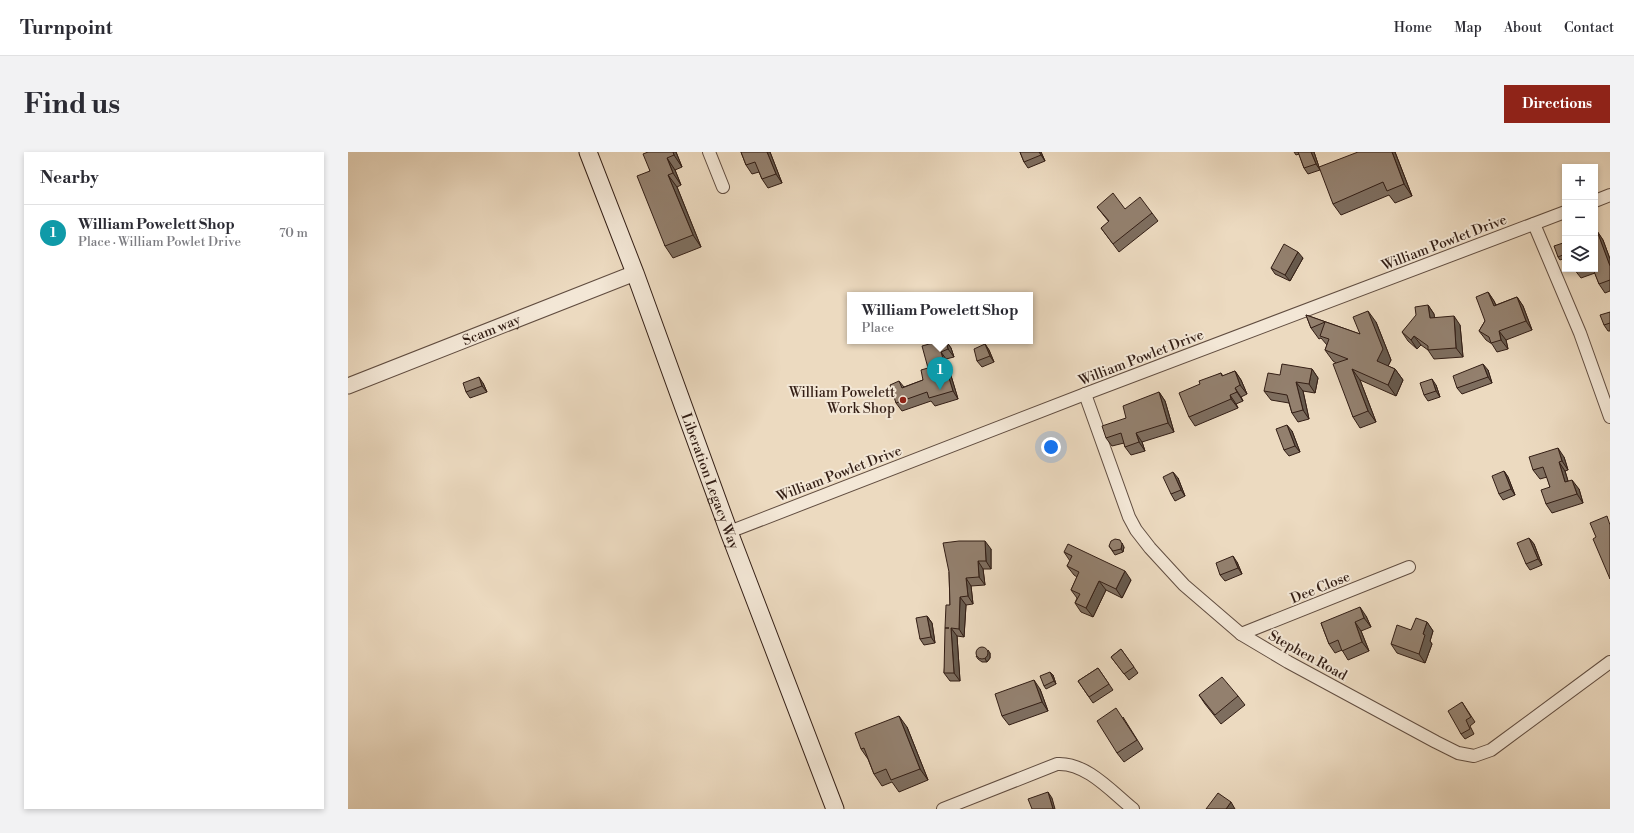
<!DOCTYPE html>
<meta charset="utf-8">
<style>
:root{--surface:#fff;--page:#f2f2f3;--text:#2b2b33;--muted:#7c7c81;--line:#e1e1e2;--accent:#8f2418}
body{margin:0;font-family:"Libre Bodoni",serif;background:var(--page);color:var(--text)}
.controls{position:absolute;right:12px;top:12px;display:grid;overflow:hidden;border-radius:0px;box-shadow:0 2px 6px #0003}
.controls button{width:36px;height:36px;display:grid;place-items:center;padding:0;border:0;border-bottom:1px solid var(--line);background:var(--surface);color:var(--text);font:20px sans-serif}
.you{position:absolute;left:703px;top:295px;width:14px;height:14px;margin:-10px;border:3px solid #fff;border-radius:50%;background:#1a73e8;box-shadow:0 0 0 6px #1a73e833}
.badge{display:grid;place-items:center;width:26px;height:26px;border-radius:50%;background:var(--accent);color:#fff;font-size:13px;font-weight:700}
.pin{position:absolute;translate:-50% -33px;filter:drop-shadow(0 1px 2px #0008)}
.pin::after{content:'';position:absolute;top:21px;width:14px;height:12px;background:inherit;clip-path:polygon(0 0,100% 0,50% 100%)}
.popup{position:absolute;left:499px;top:140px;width:186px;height:52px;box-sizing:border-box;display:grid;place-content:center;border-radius:0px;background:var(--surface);filter:drop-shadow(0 1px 3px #0005);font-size:13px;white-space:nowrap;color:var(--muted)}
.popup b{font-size:15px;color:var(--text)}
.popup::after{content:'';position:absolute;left:50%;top:100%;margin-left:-8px;border:8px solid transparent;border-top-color:var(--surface)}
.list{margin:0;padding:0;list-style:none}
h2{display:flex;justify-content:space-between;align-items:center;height:52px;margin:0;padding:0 16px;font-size:17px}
h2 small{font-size:13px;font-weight:400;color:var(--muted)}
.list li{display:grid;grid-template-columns:26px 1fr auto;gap:12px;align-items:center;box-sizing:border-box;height:56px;padding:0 16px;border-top:1px solid var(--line)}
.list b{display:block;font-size:15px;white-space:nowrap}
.list p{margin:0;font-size:13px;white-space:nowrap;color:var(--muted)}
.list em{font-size:13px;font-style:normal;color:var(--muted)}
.icon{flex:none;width:22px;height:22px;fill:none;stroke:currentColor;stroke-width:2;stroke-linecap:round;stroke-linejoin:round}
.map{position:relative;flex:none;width:1262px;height:657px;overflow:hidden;border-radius:0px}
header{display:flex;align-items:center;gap:24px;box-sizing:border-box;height:56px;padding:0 20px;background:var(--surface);border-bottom:1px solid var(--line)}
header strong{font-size:19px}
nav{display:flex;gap:22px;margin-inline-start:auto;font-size:14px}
.intro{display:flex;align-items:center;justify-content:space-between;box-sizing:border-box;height:96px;padding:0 24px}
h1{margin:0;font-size:28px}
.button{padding:10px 18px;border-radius:0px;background:var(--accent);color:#fff;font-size:14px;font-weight:700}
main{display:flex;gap:24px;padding:0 24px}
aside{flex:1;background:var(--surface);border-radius:0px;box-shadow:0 2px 6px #0003}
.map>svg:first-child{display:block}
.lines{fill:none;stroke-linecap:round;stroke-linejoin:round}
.minor-casing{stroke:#614d40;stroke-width:14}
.tertiary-casing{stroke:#614d40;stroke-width:17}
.secondary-casing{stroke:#331e15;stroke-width:19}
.minor{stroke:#f3e7d6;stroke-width:12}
.tertiary{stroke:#f3e7d6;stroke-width:15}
.secondary{stroke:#f3e7d6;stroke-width:17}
.wall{fill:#7e6e5f;stroke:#331e15}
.shaded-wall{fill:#675a4d;stroke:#331e15}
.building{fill:#93806e;stroke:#331e15}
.poi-dot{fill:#8f2418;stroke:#f3e7d6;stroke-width:1.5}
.labels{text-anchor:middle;stroke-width:4;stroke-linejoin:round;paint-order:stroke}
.street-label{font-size:14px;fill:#331e15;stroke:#f3e7d6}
.poi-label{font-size:14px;fill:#331e15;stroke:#f3e7d6;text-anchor:end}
</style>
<header>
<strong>Turnpoint</strong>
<nav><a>Home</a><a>Map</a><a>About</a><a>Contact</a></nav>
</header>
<div class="intro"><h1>Find us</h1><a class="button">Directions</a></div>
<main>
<aside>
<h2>Nearby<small></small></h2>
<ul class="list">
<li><span class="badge" style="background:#0f9aa8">1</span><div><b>William Powelett Shop</b><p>Place · William Powlet Drive</p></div><em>70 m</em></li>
</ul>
</aside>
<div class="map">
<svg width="1262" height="657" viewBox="0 0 1262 657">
<rect width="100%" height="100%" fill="#ecdac0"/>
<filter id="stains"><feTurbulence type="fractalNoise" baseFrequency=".005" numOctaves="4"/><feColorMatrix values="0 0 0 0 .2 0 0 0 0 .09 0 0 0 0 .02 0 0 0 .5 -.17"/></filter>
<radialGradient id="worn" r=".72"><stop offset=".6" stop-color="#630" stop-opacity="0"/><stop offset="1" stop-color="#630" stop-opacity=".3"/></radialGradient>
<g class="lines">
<defs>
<g id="minor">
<polyline points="361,0 375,35"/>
<polyline points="1247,49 1262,43"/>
<polyline points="1186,72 1232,181 1262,265"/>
<polyline points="737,242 781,365 788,378 802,396 836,433 893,482 940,510 1088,590 1110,601 1126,604 1143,598 1262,510"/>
<polyline points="381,380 737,242 1217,60"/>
<polyline points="893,482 1061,415"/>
<path d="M595 657 709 612C738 610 764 640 785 657"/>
</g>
<g id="tertiary">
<path id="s1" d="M0 234 287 121"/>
</g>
<g id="secondary">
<path id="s2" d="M240 0 287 121 381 380 487 657"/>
</g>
</defs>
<use href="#minor" class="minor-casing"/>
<use href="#tertiary" class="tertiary-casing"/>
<use href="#secondary" class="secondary-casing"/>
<use href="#minor" class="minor"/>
<use href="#tertiary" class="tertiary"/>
<use href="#secondary" class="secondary"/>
</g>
<g class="wall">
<polygon points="300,0 328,0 334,15 327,18 333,33 329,35 353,95 325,106 317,94 302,19"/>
<polygon points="393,0 422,0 434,31 420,36 414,27 411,20 404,22 398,13"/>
<polygon points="672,0 693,0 697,9 680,16 676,10"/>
<polygon points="946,0 966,0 972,18 960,22 956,16 951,2 948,3"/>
<polygon points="1047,0 1064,44 1047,51 1041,43 993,63 985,52"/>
<polygon points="749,55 777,57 804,61 810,69 771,100 753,76 761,70"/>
<polygon points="1249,79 1255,88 1262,107 1262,139 1257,141 1251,132 1247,121 1233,126 1226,117 1247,117"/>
<polygon points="1217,94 1217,106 1212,108 1210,105"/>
<polygon points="955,106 942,129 927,122 923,116"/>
<polygon points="1140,140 1146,149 1148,153 1169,145 1175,154 1184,178 1158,188 1160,197 1149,200 1144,192 1138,188 1131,179 1137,169"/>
<polygon points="1080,153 1086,162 1086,166 1112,173 1115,205 1086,207 1080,198 1073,193 1069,197 1060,189 1054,180"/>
<polygon points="1262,160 1262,179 1260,179 1256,173"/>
<polygon points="958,163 1012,182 1028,170 1043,208 1040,214 1047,217 1055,228 1048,244 1012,228 1028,270 1012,276 1005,265 988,211 985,209 977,198 979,193 973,186 971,187 963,176"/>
<polygon points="592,189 598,189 603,196 606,205 598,207 610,247 587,254 583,249 554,259 548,251 551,229 556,235 575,228 580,216"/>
<polygon points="637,192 641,198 646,210 634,215 629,209"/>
<polygon points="964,217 970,226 967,241 955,239 961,267 950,270 944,261 941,251 923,248 916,239 932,223"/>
<polygon points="1140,218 1144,231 1114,242 1109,236"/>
<polygon points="887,219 893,228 899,242 893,245 895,249 888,252 890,256 847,274 841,265 852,232 873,221 875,224"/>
<polygon points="135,231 139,240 122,246 118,240"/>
<polygon points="1088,233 1092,245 1080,249 1076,243"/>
<polygon points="811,240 817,249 826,280 794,290 797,299 783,303 777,295 776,291 764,294 758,286 778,266"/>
<polygon points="944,279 952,300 941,304 936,298"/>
<polygon points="1216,305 1220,318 1217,319 1220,329 1231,337 1235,351 1204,361 1198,352 1202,335 1199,325 1192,327 1185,318"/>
<polygon points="1156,319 1160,325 1167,343 1155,348 1151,342"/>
<polygon points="830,326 837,344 827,349 823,342"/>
<polygon points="1181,386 1186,392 1194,413 1182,418 1178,412"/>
<polygon points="761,394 776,395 775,400 767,403"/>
<polygon points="643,397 643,417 635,417 637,433 623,434 625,452 618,453 616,485 609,484 612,529 602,529 596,521 602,453 601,420"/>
<polygon points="716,400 783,428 774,446 758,438 745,465 733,460 727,451 729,446 723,438 729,425 726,423 719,414 722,409"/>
<polygon points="889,410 894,422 877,429 872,423"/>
<polygon points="579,464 584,471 587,491 576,493 572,487"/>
<polygon points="1018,464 1023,475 1013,479 1021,499 1000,508 994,498 987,501 981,492 973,471"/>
<polygon points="1079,470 1085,479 1082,489 1084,492 1077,511 1049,501 1043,492 1063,478"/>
<polygon points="773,497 790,521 781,528 763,505"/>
<polygon points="642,501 642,506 639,510 634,510 630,507 628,504"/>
<polygon points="750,516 765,538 745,551 730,529"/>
<polygon points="705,523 708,532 698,537 696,534"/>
<polygon points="692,537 700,559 661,573 654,564"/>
<polygon points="851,543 890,544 897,553 873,572 857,552"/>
<polygon points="1114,550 1127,570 1122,574 1126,582 1117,587 1113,582"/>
<polygon points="775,565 795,597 776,610 769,601"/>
<polygon points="559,575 580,628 551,640 544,630 534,634 526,622 520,607 513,597"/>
</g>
<g class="shaded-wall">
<polygon points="325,0 328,0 334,15 326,3"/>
<polygon points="419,0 422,0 434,31 428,22"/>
<polygon points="691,0 693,0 697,9"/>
<polygon points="963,0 966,0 972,18 968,12"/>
<polygon points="1044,0 1047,0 1064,44 1056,32"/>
<polygon points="319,6 327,18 333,33 325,21"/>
<polygon points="320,23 329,35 353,95 345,83"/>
<polygon points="1249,79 1255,88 1262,107 1262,115"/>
<polygon points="950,100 955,106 942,129 937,123"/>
<polygon points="1140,140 1146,149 1152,163 1146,154"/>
<polygon points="1169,145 1175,154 1184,178 1178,169"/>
<polygon points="1080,153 1086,162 1088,175 1082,166"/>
<polygon points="1020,159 1028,170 1043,208 1037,220 1029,209"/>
<polygon points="1106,164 1112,173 1115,205 1108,196"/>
<polygon points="1151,179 1158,188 1160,197 1153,188"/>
<polygon points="1066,184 1073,193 1069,197 1063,188"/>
<polygon points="598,189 603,196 606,205 600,197"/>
<polygon points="637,192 641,198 646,210 642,204"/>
<polygon points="593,200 598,207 610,247 605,239"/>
<polygon points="1135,212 1140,218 1144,231 1140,225"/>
<polygon points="964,217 970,226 967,241 961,232"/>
<polygon points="1004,217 1012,228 1028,270 1020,259"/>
<polygon points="1047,217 1055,228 1048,244 1040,233"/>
<polygon points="887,219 893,228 899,242 892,233"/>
<polygon points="131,225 135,231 139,240 134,234"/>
<polygon points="1084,227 1088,233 1092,245 1088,239"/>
<polygon points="948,230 955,239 961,267 955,258"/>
<polygon points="887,236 893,245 895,249 889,240"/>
<polygon points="811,240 817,249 826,280 820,271"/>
<polygon points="882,243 888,252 890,256 883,247"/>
<polygon points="939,273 944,279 952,300 947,294"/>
<polygon points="788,281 794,290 797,299 791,290"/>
<polygon points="1210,296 1216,305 1220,318 1214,309"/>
<polygon points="1211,310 1217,319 1223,339 1217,330"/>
<polygon points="1156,319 1160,325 1167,343 1163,337"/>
<polygon points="825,320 830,326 837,344 833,338"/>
<polygon points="1224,328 1231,337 1235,351 1229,342"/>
<polygon points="1181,386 1186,392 1194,413 1190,407"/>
<polygon points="637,389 643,397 643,417 638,409"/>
<polygon points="774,391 776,395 775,400 773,397"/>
<polygon points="885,404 889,410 894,422 890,416"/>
<polygon points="630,409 635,417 637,433 631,425"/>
<polygon points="777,419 783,428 774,446 768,437"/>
<polygon points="618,426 623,434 625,452 620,444"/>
<polygon points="751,429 758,438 745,465 738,456"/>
<polygon points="612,445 618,453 616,485 611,477"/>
<polygon points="1012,455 1018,464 1023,475 1016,466"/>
<polygon points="579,464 584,471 587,491 583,485"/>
<polygon points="1007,470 1013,479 1021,499 1014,490"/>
<polygon points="1079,470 1085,479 1082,489 1084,492 1077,511 1071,502 1075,482"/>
<polygon points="603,476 609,484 612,529 606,521"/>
<polygon points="640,498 642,501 642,506 639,510 637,507"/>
<polygon points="702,520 705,523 708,532 706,529"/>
<polygon points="686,528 692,537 700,559 694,550"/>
<polygon points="551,564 559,575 580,628 572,617"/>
<polygon points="700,640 704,646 707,657 705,657"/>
<polygon points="883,650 887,657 878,657"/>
</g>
<g class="building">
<polygon points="300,0 325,0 326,3 319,6 325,21 320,23 345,83 317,94 289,24 302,19 295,2"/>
<polygon points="393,0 419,0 428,22 414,27 407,10 398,13"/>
<polygon points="672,0 691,0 693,3 676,10"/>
<polygon points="950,0 963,0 968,12 956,16"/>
<polygon points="1010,0 1044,0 1056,32 1039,39 1035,30 985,52 971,15"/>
<polygon points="765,41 777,57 792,45 804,61 765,92 753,76 761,69 749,55"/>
<polygon points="1249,79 1262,114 1262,128 1251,132 1245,117 1247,117 1247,80"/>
<polygon points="1215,91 1217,98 1217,102 1210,105 1206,94"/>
<polygon points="936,92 950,100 937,123 923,116"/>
<polygon points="1140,140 1146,154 1169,145 1178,169 1151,179 1153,188 1143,191 1141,185 1131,179 1137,169 1128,145"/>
<polygon points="1080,153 1082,166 1106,164 1108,196 1080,198 1080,194 1066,184 1063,188 1054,180 1068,163 1067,155"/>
<polygon points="1020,159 1035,197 1029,209 1047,217 1040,233 1004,217 1020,259 1005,265 985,212 1000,207 977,198 981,187 972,184 977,170 963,176 958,163 1012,182 1005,165"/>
<polygon points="1262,160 1262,171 1256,173 1252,163"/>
<polygon points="592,189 598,189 600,197 593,200 605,239 581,246 579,240 548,251 542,233 551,229 554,236 575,228 573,218 580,216 574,194"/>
<polygon points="637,192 642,204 629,209 626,197"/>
<polygon points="934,212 964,217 961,232 948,230 955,258 944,261 939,243 916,239 920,221 932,223"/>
<polygon points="1135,212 1140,225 1109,236 1105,224"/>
<polygon points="887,219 892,233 887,236 889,240 882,243 883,247 841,265 831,241 852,232 851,229 873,221 874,224"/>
<polygon points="131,225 134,234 118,240 115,231"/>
<polygon points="1084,227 1088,239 1076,243 1072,231"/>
<polygon points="811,240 820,271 788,281 791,290 777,295 773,281 758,286 754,274 778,266 775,254"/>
<polygon points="939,273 947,294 936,298 928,277"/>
<polygon points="1210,296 1214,309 1211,310 1217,330 1224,328 1229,342 1198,352 1193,338 1202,335 1195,315 1185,318 1181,305"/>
<polygon points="1156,319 1163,337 1151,342 1144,324"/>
<polygon points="825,320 833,338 823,342 815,325"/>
<polygon points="1259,364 1262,373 1262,427 1245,387 1248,385 1242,371"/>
<polygon points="1181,386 1190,407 1178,412 1169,391"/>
<polygon points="767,387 772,388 774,392 773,397 765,399 761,394 763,389"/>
<polygon points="611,389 637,389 638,409 630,409 631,425 618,426 620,444 612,445 611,477 603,476 606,521 596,521 597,476 601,476 597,476 598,453 602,453 601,420 595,391"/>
<polygon points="720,392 777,419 768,437 751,429 738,456 727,451 732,442 723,438 731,420 719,414 724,404 716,400"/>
<polygon points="885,404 890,416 872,423 868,411"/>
<polygon points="1012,455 1016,466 1007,470 1014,490 994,499 990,488 981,492 973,471"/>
<polygon points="579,464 583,485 572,487 568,466"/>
<polygon points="1068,466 1079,470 1075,482 1077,483 1071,502 1043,492 1049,473 1063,478"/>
<circle cx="634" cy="501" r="6"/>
<polygon points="773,497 786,515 776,522 763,505"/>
<polygon points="750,516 761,532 741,545 730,529"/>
<polygon points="702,520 706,529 696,534 692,524"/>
<polygon points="874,525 890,544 867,563 851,543"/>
<polygon points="686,528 694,550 654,564 647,542"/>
<polygon points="1114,550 1123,565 1118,568 1122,577 1113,582 1100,559"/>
<polygon points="768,556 789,588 769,601 749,569"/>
<polygon points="551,564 572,617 543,628 538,617 526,622 516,596 513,597 507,581"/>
<polygon points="700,640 705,657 684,657 680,647"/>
<polygon points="870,641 883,650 878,657 858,657"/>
</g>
<circle class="poi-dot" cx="555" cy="248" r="4"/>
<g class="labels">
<g class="street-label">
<text transform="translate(1096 90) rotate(-21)" y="5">William Powlet Drive</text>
<text dy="5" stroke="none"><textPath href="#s1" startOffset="154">Scam way</textPath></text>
<text transform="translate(793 205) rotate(-21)" y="5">William Powlet Drive</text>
<text transform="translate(491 321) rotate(-21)" y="5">William Powlet Drive</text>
<text dy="5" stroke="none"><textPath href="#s2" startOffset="351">Liberation Legacy Way</textPath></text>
<text transform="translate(972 435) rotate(-22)" y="5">Dee Close</text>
<text transform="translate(960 503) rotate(29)" y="5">Stephen Road</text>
</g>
<g class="poi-label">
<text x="547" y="245">William Powelett<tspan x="547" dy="16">Work Shop</tspan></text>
</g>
</g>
<rect width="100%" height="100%" filter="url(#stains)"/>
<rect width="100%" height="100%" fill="url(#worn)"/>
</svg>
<div class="controls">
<button>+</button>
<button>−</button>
<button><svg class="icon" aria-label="layers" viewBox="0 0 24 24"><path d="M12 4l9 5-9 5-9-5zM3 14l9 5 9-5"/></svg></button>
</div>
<div class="you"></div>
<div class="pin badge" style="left:592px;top:238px;background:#0f9aa8">1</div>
<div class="popup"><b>William Powelett Shop</b>Place</div>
</div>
</main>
